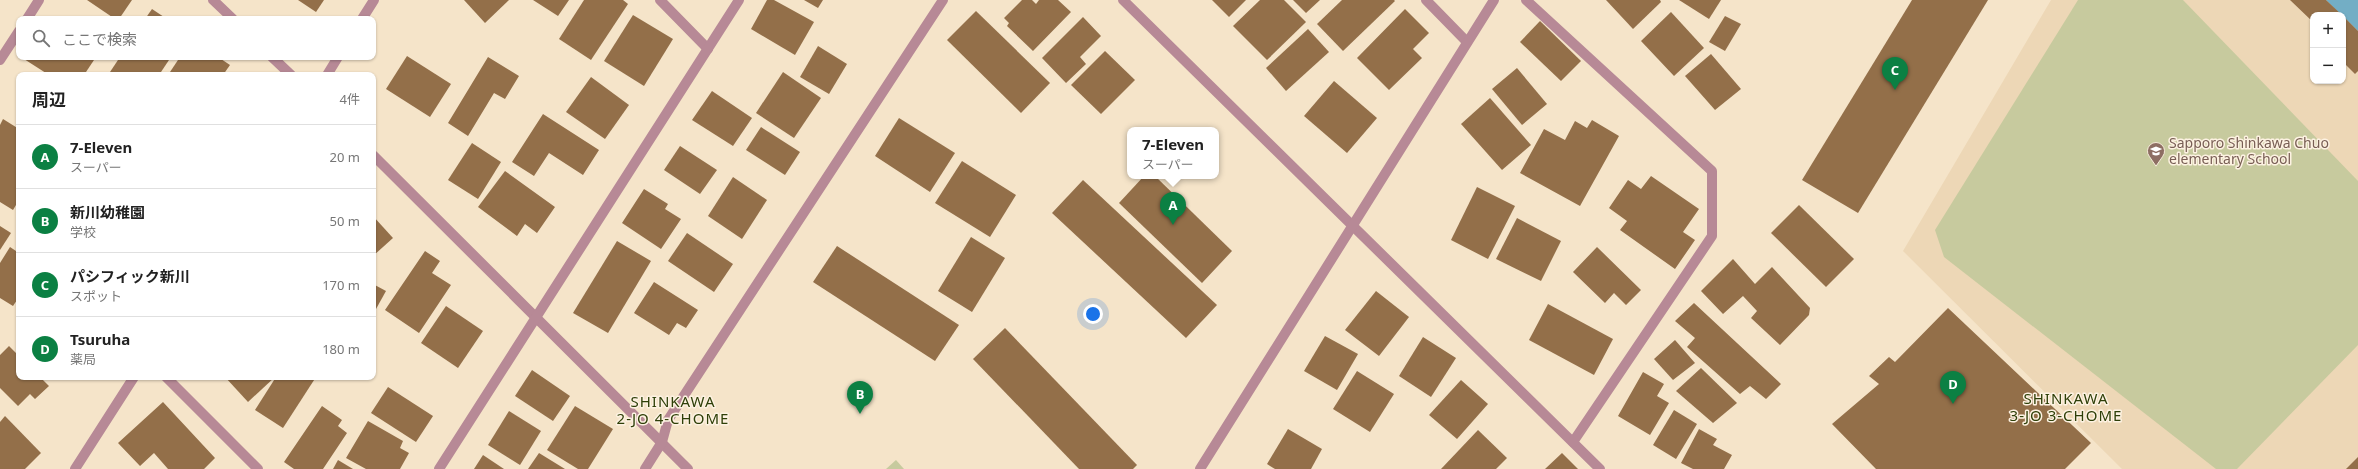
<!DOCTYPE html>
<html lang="ja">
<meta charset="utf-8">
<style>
:root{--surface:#fff;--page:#f2f2f2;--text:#222;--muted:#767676;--line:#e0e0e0;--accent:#0b8043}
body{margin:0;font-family:"Noto Sans","Noto Sans JP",sans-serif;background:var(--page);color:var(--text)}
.controls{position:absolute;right:12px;top:12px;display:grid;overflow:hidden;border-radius:8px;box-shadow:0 1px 3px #0004}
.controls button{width:36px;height:36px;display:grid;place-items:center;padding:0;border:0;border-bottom:1px solid var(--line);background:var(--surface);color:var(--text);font:20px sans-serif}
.you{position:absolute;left:1093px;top:314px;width:14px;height:14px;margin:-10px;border:3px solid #fff;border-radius:50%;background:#1a73e8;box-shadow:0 0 0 6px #1a73e833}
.badge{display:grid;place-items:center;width:26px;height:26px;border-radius:50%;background:var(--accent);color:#fff;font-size:13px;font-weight:700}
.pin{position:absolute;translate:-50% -33px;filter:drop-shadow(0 1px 2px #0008)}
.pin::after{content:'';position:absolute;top:21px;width:14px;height:12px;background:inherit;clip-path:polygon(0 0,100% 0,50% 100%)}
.popup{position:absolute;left:1127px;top:127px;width:92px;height:52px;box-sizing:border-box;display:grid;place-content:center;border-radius:8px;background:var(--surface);filter:drop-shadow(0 1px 3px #0005);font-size:13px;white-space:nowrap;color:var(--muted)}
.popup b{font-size:15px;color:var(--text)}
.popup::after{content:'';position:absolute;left:50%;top:100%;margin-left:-8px;border:8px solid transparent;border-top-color:var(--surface)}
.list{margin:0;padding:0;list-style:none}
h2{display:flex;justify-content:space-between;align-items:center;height:52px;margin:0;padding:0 16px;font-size:17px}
h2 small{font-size:13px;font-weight:400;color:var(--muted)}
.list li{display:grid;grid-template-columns:26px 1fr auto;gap:12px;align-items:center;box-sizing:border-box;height:64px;padding:0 16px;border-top:1px solid var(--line)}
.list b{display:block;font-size:15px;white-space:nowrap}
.list p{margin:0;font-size:13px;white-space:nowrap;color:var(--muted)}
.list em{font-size:13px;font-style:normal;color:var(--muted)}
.icon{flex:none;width:22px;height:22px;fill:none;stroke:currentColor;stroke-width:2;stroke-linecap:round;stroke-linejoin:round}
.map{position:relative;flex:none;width:2358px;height:469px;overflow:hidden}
.search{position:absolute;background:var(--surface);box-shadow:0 1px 3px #0004;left:16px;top:16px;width:360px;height:44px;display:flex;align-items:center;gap:10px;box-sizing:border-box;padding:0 14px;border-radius:8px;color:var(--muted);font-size:15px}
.panel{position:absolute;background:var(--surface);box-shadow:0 1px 3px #0004;left:16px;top:72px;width:360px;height:308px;border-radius:8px}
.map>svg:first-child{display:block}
.built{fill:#edd7b6;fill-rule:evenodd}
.green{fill:#c7ca9e}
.water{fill:#73aec5}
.building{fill:#936f49}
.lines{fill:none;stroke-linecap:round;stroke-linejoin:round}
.minor{stroke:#b78996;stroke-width:10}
.labels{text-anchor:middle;stroke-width:3;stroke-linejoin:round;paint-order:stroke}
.education-label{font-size:14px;fill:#785e54;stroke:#fdf2e2;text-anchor:start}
.neighbourhood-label{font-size:15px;letter-spacing:1px;fill:#2e3f08;stroke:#fdf2e2}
</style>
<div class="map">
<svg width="2358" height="469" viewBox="0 0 2358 469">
<rect width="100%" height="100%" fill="#f5e4c9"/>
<path class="built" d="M2051 0H2358V469H2122L1903 251ZM2313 15H2343V81H2313Z"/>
<g class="green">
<polygon points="2078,0 2183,0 2358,181 2358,345 2237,469 2216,469 1944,257 1935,230"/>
<polygon points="896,460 904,469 886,469"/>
</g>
<polygon class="water" points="2326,0 2358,0 2358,31"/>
<g class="building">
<polygon points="87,0 132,0 119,19 115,19"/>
<polygon points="298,0 324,0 316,12"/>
<polygon points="464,0 509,0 485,23"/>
<polygon points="533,0 569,0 558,16"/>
<polygon points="584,0 623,0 628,4 591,60 559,39"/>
<polygon points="767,0 774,0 814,22 795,55 751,29"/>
<polygon points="804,0 823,0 818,8"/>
<polygon points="1022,0 1032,0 1036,4 1039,0 1058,0 1071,12 1033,51 1007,26 1009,23 1004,18"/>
<polygon points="1212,0 1246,0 1229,17"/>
<polygon points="1260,0 1284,0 1306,22 1267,60 1233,26"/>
<polygon points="1293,0 1320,0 1306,13"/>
<polygon points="1342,0 1394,0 1395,1 1343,51 1317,24"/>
<polygon points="1606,0 1660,0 1661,2 1633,29"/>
<polygon points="1679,0 1721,0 1709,19"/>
<polygon points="1912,0 1988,0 1858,213 1802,180"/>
<polygon points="2290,0 2326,0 2342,15 2313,15 2313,22"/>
<polygon points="152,9 167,19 145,19"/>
<polygon points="1405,9 1429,33 1413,49 1422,58 1389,90 1357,58"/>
<polygon points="976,11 1050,83 1021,113 947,40"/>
<polygon points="1671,12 1704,48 1674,76 1641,41"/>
<polygon points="633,15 673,39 644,86 604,61"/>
<polygon points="1725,16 1741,24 1725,51 1709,42"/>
<polygon points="2343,16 2358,31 2358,71 2355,74 2343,62"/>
<polygon points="1083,17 1101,36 1080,57 1086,64 1066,83 1042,58"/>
<polygon points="1540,21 1581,61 1561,81 1520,42"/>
<polygon points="1308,29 1329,52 1286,91 1266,68"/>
<polygon points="818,46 847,64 829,94 800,77"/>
<polygon points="1105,51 1135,80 1101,114 1071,85"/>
<polygon points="1711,54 1741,89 1715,110 1685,76"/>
<polygon points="407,56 451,84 430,117 386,89"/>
<polygon points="26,57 96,57 84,75 49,75 24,59"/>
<polygon points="120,57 171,57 159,75 108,75"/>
<polygon points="180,57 218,57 230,65 223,75 174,75 170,72"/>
<polygon points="488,57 519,76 505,99 494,93 468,136 448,123"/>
<polygon points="1517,68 1547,104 1522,125 1492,89"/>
<polygon points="783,72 821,98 794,138 756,113"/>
<polygon points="591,77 629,105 605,139 566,112"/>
<polygon points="1334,81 1377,118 1347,153 1304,116"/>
<polygon points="712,91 752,118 733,146 692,120"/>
<polygon points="1490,98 1531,145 1502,170 1461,124"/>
<polygon points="543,114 599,150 583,175 549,153 534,176 512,162"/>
<polygon points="899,118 955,153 930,192 875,156"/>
<polygon points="3,119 19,129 19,200 13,210 0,202 0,125"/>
<polygon points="1592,120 1619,136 1580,206 1520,173 1544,129 1565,140 1575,121 1587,128"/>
<polygon points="761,127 800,152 785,175 746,150"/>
<polygon points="472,143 501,162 478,199 448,180"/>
<polygon points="680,146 717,170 700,194 664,170"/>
<polygon points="962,161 1016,195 990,237 935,203"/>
<polygon points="505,171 555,207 537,233 525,224 517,236 478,207"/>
<polygon points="1144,176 1155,176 1232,251 1202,283 1119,203"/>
<polygon points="1651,176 1699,209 1683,232 1695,240 1675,269 1620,230 1627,221 1609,208 1628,180 1641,189"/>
<polygon points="733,177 767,200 742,239 708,216"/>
<polygon points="1083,180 1217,305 1186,338 1052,213"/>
<polygon points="1477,187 1515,206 1488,259 1451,240"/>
<polygon points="644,189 668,204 665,209 681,219 661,249 622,223"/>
<polygon points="1799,205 1854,259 1826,287 1771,233"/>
<polygon points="373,216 393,238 373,256"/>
<polygon points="1517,218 1561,241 1541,281 1496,259"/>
<polygon points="0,226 11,233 0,250"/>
<polygon points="687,233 733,264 714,292 668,261"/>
<polygon points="971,237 1005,258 972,312 938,291"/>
<polygon points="617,241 651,261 608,333 573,313"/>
<polygon points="837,246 959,325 935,361 813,282"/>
<polygon points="10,247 19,253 19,297 13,306 0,298 0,263"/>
<polygon points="1597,247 1641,290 1626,305 1614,293 1605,303 1573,272"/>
<polygon points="425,251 440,261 432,273 451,285 419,333 385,310"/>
<polygon points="1733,259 1755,284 1772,267 1810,308 1809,315 1780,345 1751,318 1757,311 1743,296 1723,314 1701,291"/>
<polygon points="654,282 698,310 686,328 677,323 669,335 634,313"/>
<polygon points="373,284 386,291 376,309 373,307"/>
<polygon points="1376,291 1409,317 1379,356 1345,330"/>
<polygon points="1694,303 1781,384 1766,399 1750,386 1740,394 1687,347 1695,338 1675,321"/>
<polygon points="1548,304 1613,339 1594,375 1529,340"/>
<polygon points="446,306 483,331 458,368 421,343"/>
<polygon points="1948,308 2091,443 2065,469 1876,469 1832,424 1879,384 1869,376 1889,357 1895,362"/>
<polygon points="1005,328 1137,465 1133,469 1079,469 973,359"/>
<polygon points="1325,336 1358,354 1337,390 1304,371"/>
<polygon points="1423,337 1456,358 1431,397 1399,376"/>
<polygon points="1675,340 1695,363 1673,380 1654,359"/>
<polygon points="9,346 19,356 19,377 40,377 49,386 35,399 30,394 18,406 0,388 0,355"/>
<polygon points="1701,368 1737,403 1713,423 1676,391"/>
<polygon points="532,370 570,396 553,421 515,396"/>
<polygon points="1357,371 1394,394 1370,432 1333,409"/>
<polygon points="1643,372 1664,384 1657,396 1669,403 1650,435 1618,416"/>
<polygon points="225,377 275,377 248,402"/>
<polygon points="276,377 316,377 283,428 255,410"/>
<polygon points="1461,380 1488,404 1457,439 1429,415"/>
<polygon points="388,387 433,416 416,442 371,413"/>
<polygon points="163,402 215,458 204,469 168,469 154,453 140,466 118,443"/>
<polygon points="322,406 342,420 338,426 347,433 323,469 294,469 284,462"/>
<polygon points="575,406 613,429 588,469 578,469 547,450"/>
<polygon points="1674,410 1697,424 1676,459 1653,445"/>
<polygon points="509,411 541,431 520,465 488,445"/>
<polygon points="5,416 41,453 25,469 0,469 0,422"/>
<polygon points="368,421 403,441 400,448 409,453 400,469 366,469 346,458"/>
<polygon points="1288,429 1322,449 1311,469 1275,469 1267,464"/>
<polygon points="1699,429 1717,439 1713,445 1732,455 1724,469 1693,469 1681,463"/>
<polygon points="1478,430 1507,458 1496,469 1441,469"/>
<polygon points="539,453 565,469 528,469"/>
<polygon points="1562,453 1578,469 1545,469"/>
<polygon points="483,455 504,469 474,469"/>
<polygon points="2358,457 2358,469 2346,469"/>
<polygon points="338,460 353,469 333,469"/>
</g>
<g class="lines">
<g class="minor">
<polyline points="213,0 233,19"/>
<polyline points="660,0 708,49"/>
<polyline points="1123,0 1600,469"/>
<polyline points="1426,0 1467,42"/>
<polyline points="1526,0 1712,171 1712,236 1573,442"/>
<polyline points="27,19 39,0"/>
<polyline points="362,19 374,0"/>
<polyline points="272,57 291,75"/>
<polyline points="0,60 19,31"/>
<polyline points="327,75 338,57"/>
<polyline points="373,155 688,469"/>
<polyline points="166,377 258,469"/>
<polyline points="75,469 134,377"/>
<polyline points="439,469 739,0"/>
<polyline points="645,469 662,442 668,420 943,0"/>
<polyline points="1200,469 1494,0"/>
</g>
</g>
<defs>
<symbol id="school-pin" viewBox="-11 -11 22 30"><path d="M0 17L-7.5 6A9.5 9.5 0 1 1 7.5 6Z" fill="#8d6e63" stroke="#fdf2e2"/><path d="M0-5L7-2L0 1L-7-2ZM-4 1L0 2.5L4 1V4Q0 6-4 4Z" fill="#fff"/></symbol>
</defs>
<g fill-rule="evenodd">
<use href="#school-pin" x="2146" y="141" width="20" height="27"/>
</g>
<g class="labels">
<g class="education-label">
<text x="2169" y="148">Sapporo Shinkawa Chuo<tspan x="2169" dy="16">elementary School</tspan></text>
</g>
<g class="neighbourhood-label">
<text x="2066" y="404">SHINKAWA<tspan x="2066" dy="17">3-JO 3-CHOME</tspan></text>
<text x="673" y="407">SHINKAWA<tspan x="673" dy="17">2-JO 4-CHOME</tspan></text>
</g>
</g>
</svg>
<div class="controls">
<button>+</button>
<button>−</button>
</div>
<div class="you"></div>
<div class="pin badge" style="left:1173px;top:225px">A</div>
<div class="popup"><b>7-Eleven</b>スーパー</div>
<div class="pin badge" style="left:860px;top:414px">B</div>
<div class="pin badge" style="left:1895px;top:90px">C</div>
<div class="pin badge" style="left:1953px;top:404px">D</div>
<div class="search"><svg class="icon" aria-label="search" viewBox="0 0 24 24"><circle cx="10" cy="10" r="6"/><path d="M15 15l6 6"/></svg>ここで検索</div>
<section class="panel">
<h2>周辺<small>4件</small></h2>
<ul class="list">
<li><span class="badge">A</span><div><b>7-Eleven</b><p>スーパー</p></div><em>20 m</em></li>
<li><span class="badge">B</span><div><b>新川幼稚園</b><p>学校</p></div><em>50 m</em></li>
<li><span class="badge">C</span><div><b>パシフィック新川</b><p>スポット</p></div><em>170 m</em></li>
<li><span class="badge">D</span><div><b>Tsuruha</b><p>薬局</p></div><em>180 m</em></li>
</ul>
</section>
</div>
